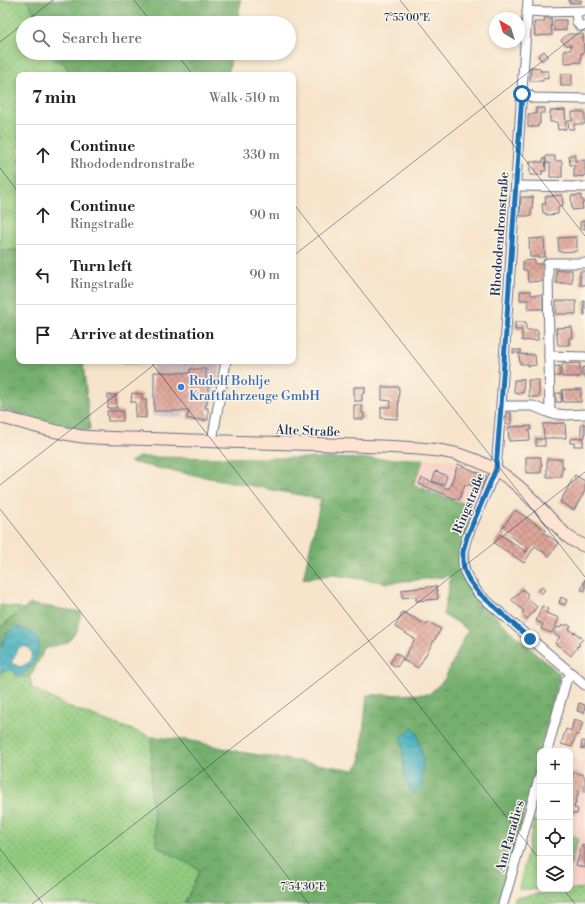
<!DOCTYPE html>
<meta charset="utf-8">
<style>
:root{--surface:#fff;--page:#f2f2f2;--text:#202124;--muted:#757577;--line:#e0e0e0}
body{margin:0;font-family:"Libre Bodoni",serif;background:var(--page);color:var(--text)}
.controls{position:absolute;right:12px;bottom:12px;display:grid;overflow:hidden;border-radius:8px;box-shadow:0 2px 6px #0003}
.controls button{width:36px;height:36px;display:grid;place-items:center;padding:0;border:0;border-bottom:1px solid var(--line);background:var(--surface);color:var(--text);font:20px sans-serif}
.compass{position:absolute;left:489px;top:12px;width:36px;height:36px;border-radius:50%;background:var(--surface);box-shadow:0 2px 6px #0003;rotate:322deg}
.stop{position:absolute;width:12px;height:12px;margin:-9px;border:3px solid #1f6fb2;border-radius:50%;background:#fff}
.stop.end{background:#1f6fb2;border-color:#fff;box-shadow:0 1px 4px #0008}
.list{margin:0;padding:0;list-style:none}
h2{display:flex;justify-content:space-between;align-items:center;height:52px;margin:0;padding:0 16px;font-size:17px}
h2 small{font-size:13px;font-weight:400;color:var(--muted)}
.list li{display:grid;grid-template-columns:26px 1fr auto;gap:12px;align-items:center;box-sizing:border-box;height:60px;padding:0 16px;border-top:1px solid var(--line)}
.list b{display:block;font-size:15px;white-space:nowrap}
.list p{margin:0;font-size:13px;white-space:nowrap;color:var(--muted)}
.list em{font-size:13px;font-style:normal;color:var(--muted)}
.icon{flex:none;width:22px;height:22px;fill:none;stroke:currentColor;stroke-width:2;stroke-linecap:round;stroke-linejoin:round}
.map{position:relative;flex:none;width:585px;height:904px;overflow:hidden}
.search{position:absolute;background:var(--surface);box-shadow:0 2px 6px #0003;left:16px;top:16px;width:280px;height:44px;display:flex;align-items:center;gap:10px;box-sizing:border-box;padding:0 14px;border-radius:22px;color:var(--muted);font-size:15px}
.panel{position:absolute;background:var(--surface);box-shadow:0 2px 6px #0003;left:16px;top:72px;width:280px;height:292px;border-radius:8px}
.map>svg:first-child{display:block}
.built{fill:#f7d1c8}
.industrial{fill:url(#industrial-furrows)}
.grass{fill:url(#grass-dots);stroke:#567d6e}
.forest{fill:url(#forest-crowns);stroke:#486f66;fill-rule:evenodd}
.water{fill:url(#water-waves);stroke:#2e6f8c;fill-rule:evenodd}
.building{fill:url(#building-cross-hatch)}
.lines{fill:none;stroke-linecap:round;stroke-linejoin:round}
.street-casing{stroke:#686e84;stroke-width:11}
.secondary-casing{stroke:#686e84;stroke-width:14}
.street{stroke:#fff;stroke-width:9}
.secondary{stroke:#fde4d1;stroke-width:12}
.route{stroke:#1f6fb2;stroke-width:5}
.ticks{fill:none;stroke:#1b2f5e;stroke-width:1;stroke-opacity:0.45}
.shop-dot{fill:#3f7fe0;stroke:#fcf5e5;stroke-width:1.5}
.labels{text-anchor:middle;stroke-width:3;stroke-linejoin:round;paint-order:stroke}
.street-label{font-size:13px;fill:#1b2f5e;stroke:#fcf5e5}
.shop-label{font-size:13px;fill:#366cbe;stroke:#fcf5e5;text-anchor:start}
.ticks-label{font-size:10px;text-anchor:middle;fill:#1b2f5e;stroke:#fcf5e5;stroke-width:3;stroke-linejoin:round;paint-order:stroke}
</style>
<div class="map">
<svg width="585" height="904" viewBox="0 0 585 904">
<defs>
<pattern id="industrial-furrows" width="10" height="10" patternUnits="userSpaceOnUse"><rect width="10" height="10" fill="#d2bfc0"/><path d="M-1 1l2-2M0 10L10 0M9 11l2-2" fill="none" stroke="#b4a4a7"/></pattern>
<pattern id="grass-dots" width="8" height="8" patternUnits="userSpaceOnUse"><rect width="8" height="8" fill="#92cb7e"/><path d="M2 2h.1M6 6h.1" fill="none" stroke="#76a56a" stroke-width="1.8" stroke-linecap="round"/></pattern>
<pattern id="forest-crowns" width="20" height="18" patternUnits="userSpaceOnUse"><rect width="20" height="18" fill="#75af6d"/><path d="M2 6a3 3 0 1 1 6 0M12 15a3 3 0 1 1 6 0" fill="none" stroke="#5f8f5d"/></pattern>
<pattern id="water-waves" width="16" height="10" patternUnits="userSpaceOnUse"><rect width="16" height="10" fill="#40afbb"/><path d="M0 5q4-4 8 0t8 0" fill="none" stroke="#358f9b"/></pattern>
<pattern id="building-cross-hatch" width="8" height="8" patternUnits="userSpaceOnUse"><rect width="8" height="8" fill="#dfa598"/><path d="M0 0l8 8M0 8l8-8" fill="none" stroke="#b4877f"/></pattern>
</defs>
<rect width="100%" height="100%" fill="#fcf5e5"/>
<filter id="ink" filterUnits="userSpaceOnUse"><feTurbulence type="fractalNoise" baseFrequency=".025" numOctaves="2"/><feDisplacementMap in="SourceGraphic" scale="8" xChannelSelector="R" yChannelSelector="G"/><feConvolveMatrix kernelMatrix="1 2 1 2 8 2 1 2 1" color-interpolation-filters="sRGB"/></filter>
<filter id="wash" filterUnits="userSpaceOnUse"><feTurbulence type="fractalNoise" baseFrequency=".012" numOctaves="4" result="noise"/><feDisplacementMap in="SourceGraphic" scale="16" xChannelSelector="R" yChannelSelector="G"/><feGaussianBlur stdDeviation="0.9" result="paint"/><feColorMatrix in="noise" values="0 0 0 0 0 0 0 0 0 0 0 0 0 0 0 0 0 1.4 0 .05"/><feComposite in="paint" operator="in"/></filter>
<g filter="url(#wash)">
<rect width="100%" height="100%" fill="#f6e4cb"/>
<g class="built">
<polygon points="424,459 435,459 457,462 488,475 483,492 479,495 473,507 413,485"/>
<polygon points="570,758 585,763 585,888 564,890 564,889 570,889 570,867 578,838 570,834"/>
<polygon points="540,798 540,823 534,820"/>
</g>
<polygon class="industrial" points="123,361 222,361 211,408 192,408 188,413 184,412 183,417 152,416 153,363 124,365"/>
<g class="grass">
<polygon points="0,0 27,0 40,23 23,23 23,53 52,53 51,55 63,62 71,75 19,75 19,250 0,250"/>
<polygon points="0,605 25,609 11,618 0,628"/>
<polygon points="10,669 15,672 17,677 30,677 32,688 71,708 152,737 151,793 157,846 200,870 184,904 0,904 0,672"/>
<polygon points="534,820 540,823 540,889 564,889 564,890 585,888 585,904 513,904 515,898 561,890 519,889"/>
<polygon points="570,834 578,838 570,867"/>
</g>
<g class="forest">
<polygon points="27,0 241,0 237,23 40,23"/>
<path d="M52 53H232L228 75H71L63 62C56 62 55 61 51 55Z"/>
<polygon points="0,250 19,250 19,361 83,361 90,430 80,431 0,409"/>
<path d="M139 457 424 459 413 485 473 507 470 513 468 525 467 584 472 593 480 603 475 616 481 603 525 644 560 674 506 883 498 904H184L200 870 157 846 151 793 152 737 189 740 240 752 354 770 360 763 367 695 429 694 444 680 468 630 454 620 443 615 451 576 388 583 334 575 303 579 321 499 162 469 130 462ZM401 737 422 786 413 794 404 776 403 747Z"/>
<path d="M30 604 81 612 77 631 68 642 45 649 30 677 22 676 30 668 39 645 6 634 0 651V628C10 619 21 613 30 604Z"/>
</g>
<g class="water">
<path d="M16 627 35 634C36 637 39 642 39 646 39 658 30 668 22 676L17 677 15 672 10 670 0 672V651L6 634ZM19 647H28L32 653C31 661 28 664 20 667L11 663Z"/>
<polygon points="412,728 417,732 423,757 422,787 413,794 404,776 403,747 401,737"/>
</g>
<g id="blocks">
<g class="building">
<rect x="569" y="0" width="12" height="3"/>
<polygon points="544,18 551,18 552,35 535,36 534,22 545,22"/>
<polygon points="554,20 566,20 566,30 554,31"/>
<polygon points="568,34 583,34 584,53 581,53 581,62 564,63 564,50 571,50 571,45 566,45 561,40"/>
<polygon points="544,51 548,56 542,61 538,56"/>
<polygon points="531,67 540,68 540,71 548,71 548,79 543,78 543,81 530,81"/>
<rect x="561" y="74" width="11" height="12"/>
<polygon points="536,108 545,108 545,113 540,113 540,124 538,124 538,127 528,127 528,114 536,114"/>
<polygon points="565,110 566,129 558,130 557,122 550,122 550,111"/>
<polygon points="572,112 585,112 585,124 574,124 574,129 569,129 568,121 572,121"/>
<polygon points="569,155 575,155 575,161 585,160 585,176 574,177 574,165 570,165"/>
<polygon points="546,156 555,156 555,161 562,161 562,177 550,177 550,163 546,163"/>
<polygon points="545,158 546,171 542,171 542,175 530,175 530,162 543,162 543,159"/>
<polygon points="562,195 563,206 558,206 558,214 546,215 546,213 543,213 542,204 546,204 545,197"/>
<polygon points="581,195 581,200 584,200 584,203 582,203 583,209 572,210 571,196"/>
<polygon points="521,197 533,197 532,210 531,210 531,216 520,216"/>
<polygon points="585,221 585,229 580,229 580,222"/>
<polygon points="577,237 577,251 559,252 558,238"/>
<polygon points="544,238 545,257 530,257 529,239"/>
<polygon points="535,260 535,264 544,264 544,281 528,282 527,270 523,270 523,261"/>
<rect x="556" y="270" width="16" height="13"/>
<rect x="580" y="271" width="5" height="14"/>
<polygon points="520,291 531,291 531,295 543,295 543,309 528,309 528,300 520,300"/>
<rect x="556" y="301" width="20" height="13"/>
<polygon points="583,301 585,301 585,315 584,315"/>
<polygon points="515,322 526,322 526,330 538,330 538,340 522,341 522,330 515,330"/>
<polygon points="572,327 573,338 569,338 569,345 558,345 556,328"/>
<rect x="513" y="350" width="8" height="3"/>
<polygon points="519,354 535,355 536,365 528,366 528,364 520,364"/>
<polygon points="580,363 580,377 562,377 562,364"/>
<polygon points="560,366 560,376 554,376 554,367"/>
<polygon points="585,367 585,376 582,376 582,368"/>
<polygon points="190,369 206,369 206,382 208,382 208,392 207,392 207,404 206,404 205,408 208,408 208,420 192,420 192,419 187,419 187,414 189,414 189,411 154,411 154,372 190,373"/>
<polygon points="520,379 524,379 523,393 520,392 520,394 517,394 517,393 514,393 514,380 520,380"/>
<polygon points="528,380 539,380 539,397 529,397"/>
<polygon points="354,387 365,387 365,393 362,393 362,401 354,401"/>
<polygon points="382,387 399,387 398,419 381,418 381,407 390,407 391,401 382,400"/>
<polygon points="581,389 581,402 563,402 562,390"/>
<polygon points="132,393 142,394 142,400 146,400 146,418 135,417 136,402 131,402"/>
<polygon points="556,393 561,393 562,402 556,402"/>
<rect x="108" y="395" width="8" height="13"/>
<polygon points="354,405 362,405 362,413 364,413 364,419 354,419"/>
<polygon points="107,411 123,411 123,421 108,421"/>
<polygon points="507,413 511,413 511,424 503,424 503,417 507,417"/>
<polygon points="565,423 566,438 544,438 543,424"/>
<polygon points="581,424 585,424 585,437 581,438"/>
<polygon points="531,426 531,430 529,430 530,440 509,441 508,427"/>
<polygon points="583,438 583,446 574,446 574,443 570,443 570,439"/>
<rect x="536" y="439" width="9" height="7"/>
<polygon points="526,457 541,457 541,464 542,464 542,466 541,466 541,473 526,473"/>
<polygon points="547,459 562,459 562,467 564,467 564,469 562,469 562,477 547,477"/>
<polygon points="458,464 486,476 481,489 468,484 467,486 465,484 459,500 419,484 422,478 449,489"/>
<polygon points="436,471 447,476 444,485 432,481"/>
<polygon points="575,475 585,481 585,491 574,510 560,502"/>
<polygon points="515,510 546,530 544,533 559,543 549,556 535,546 524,563 494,543 500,534 526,552 528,548 501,530"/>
<polygon points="585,579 585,591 581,590"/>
<polygon points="436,586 438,599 416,601 416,596 402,598 402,590"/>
<polygon points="542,587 545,590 541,594 538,591"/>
<polygon points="522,589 528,594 526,597 537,607 527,619 522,614 524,611 512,600"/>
<polygon points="561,597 567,600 565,605 559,603"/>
<polygon points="542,606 548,609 546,613 559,618 552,633 541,629 543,624 536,621"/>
<polygon points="403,612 427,625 428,622 441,629 418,668 403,660 415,639 395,627"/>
<polygon points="563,624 565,626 567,624 571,627 569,629 574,633 575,632 583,639 578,644 580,645 578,647 577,646 576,647 577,648 571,656 555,643 560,637 554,634 557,627 560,628"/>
<polygon points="396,653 403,658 397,667 390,663"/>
<polygon points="579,703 585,705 584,713 577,711"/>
<polygon points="574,719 583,722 579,735 576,734 572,747 561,744 566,729 571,731"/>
<polygon points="582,741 585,741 585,749 581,748"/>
<polygon points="574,772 584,775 584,778 585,778 585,792 579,790 574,808 578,809 577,814 572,813 571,818 570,819 570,784 571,783"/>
<polygon points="582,845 585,846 585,868 576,865"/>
</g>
</g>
</g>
<g filter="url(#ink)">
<use href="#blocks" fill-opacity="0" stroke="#686e84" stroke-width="1"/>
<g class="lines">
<defs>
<g id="street">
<polyline points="528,0 501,406 496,469 467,537 463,551 463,563 465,572 469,580 478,593 504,616 585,685"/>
<polyline points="527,11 546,12 585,11"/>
<polyline points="576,12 577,22 580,26 585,26"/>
<polyline points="529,95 533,98 585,99"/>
<polyline points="516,186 585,187"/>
<polyline points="585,263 548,263 549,356 585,357"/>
<polyline points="549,356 550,413"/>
<polyline points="501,406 533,406 550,413 566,415 585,414"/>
<polyline points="212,441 226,361"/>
<polyline points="547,751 566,681 572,674"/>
<polyline points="503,904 540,775"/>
</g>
<path id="secondary" d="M0 417C26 423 53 432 79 436 103 439 127 438 151 439 207 441 262 443 317 444 342 445 367 446 392 447 427 449 454 449 486 465 521 481 540 510 567 536L574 541 585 546"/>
</defs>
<use href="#street" class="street-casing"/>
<use href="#secondary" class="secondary-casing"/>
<use href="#street" class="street"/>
<use href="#secondary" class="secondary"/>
</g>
</g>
<g class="lines" filter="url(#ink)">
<polyline class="route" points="522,94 501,406 496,469 467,537 463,551 463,563 465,572 469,580 478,592 530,639"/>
</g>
<path class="ticks" d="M134 0 152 23M400 0 585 236M24 23 53 0M0 42 23 24M176 53 193 75M0 168 19 193M293 203 585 577M293 256 585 28M150 361 540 860M0 485 159 361M0 509 309 904M0 849 43 904M563 889 575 904M32 904 585 472"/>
<circle class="shop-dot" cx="181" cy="387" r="4"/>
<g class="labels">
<g class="street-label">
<text transform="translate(499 234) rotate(-86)" y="5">Rhododendronstraße</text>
<text transform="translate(308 430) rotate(2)" y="5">Alte Straße</text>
<text transform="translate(468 503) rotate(-68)" y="5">Ringstraße</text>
<text transform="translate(509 836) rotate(-74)" y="5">Am Paradies</text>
</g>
<g class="shop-label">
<text x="189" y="385">Rudolf Bohlje<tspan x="189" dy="15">Kraftfahrzeuge GmbH</tspan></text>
</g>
</g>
<g class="ticks-label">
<text x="407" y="21">7°55'00"E</text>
<text x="303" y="890">7°54'30"E</text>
</g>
</svg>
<div class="controls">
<button>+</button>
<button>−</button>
<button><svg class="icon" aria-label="locate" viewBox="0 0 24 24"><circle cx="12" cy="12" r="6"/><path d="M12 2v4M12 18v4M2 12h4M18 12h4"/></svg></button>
<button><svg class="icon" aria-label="layers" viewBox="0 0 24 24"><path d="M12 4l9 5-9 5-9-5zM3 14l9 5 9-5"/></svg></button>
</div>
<svg class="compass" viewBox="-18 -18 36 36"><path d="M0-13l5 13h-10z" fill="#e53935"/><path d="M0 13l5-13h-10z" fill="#757577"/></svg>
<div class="stop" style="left:522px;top:94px"></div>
<div class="stop end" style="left:530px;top:639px"></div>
<div class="search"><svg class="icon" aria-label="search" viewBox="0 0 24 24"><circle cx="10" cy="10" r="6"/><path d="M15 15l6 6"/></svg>Search here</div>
<section class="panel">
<h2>7 min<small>Walk · 510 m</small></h2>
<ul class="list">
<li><svg class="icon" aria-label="ahead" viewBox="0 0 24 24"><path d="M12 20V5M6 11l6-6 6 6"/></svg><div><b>Continue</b><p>Rhododendronstraße</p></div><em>330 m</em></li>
<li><svg class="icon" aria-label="ahead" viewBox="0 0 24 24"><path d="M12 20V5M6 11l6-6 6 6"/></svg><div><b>Continue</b><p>Ringstraße</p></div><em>90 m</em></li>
<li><svg class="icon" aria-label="left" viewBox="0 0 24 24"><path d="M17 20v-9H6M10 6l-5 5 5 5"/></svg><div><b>Turn left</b><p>Ringstraße</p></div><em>90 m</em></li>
<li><svg class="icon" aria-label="arrive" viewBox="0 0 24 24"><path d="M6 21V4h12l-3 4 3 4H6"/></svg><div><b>Arrive at destination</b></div></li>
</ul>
</section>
</div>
